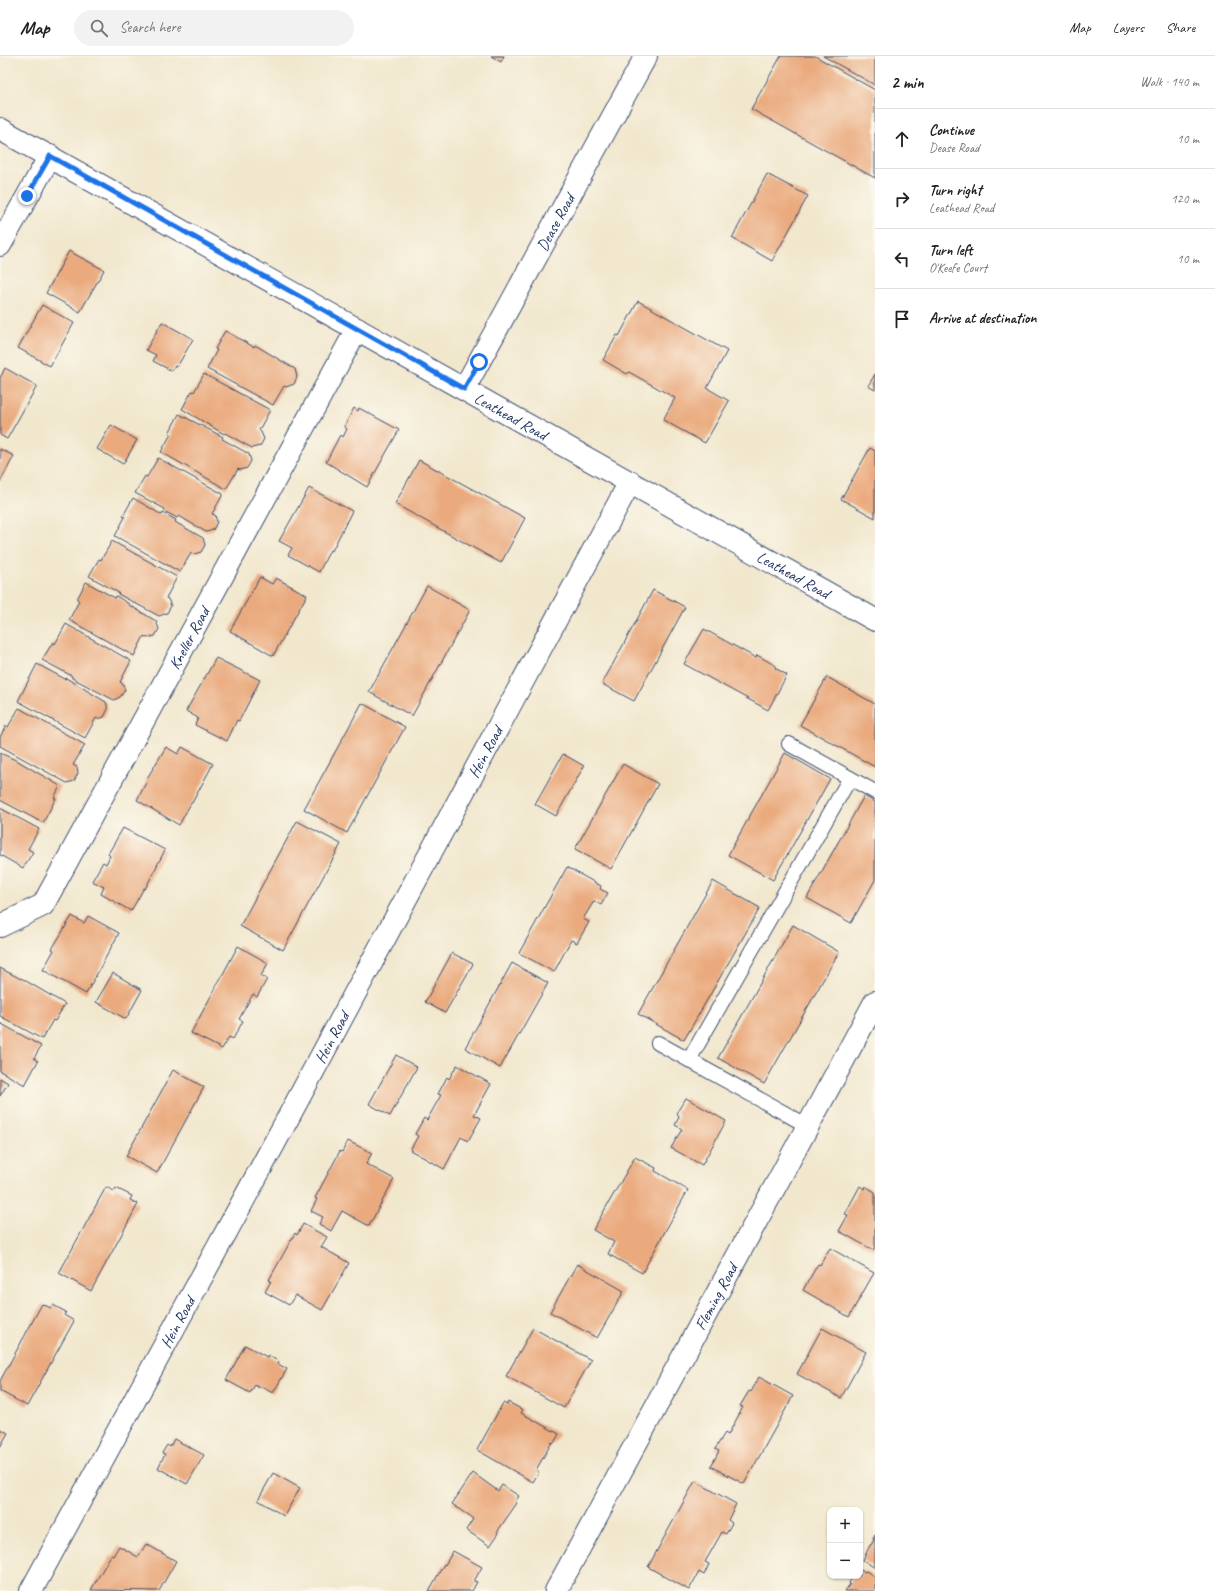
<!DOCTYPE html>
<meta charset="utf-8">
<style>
:root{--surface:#fff;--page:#f2f2f2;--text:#202124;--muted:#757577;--line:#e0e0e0}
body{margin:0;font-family:Caveat,sans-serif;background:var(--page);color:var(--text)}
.controls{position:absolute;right:12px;bottom:12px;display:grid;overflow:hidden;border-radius:8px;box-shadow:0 1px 3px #0004}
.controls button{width:36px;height:36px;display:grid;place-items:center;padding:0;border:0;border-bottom:1px solid var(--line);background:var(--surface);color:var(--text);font:20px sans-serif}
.stop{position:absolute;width:12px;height:12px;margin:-9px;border:3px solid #1a73e8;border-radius:50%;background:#fff}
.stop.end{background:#1a73e8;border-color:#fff;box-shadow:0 1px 4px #0008}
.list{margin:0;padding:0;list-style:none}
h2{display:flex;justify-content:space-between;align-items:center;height:52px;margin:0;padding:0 16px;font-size:17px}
h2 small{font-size:13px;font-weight:400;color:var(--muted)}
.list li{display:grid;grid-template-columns:26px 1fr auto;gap:12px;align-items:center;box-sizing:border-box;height:60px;padding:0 16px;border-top:1px solid var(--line)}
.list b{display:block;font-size:15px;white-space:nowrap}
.list p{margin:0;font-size:13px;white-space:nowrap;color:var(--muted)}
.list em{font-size:13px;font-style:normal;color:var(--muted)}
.icon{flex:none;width:22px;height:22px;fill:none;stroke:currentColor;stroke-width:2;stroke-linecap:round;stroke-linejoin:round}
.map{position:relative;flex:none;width:875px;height:1535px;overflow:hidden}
header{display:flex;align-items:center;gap:24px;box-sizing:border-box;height:56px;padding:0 20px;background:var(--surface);border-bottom:1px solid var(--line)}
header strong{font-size:19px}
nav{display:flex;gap:22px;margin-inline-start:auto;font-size:14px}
.search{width:280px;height:36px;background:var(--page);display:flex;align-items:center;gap:10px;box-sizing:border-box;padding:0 14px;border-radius:22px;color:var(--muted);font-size:15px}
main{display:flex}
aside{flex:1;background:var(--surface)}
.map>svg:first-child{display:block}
.building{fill:#eaaa7e}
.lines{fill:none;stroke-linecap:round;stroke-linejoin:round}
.service-casing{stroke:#3b4b6f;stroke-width:16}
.minor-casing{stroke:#3b4b6f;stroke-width:24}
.tertiary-casing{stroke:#3b4b6f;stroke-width:24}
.service{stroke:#fff;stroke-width:14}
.minor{stroke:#fff;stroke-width:22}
.tertiary{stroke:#fff;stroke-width:22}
.route{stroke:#1a73e8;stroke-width:5}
.labels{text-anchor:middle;stroke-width:3;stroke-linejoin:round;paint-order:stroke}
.street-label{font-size:16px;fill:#1b2f5e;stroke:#fbf7ec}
</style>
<header>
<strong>Map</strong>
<div class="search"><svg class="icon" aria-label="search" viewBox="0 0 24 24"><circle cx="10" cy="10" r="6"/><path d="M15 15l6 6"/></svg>Search here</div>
<nav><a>Map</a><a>Layers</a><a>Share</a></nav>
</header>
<main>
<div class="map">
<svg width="875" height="1535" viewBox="0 0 875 1535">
<rect width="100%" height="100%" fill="#fbf7ec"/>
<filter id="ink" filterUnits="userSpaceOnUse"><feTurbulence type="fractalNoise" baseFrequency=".025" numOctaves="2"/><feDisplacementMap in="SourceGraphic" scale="8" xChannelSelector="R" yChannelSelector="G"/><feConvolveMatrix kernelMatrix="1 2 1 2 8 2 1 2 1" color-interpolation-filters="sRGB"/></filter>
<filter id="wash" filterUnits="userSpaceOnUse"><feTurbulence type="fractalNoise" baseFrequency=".012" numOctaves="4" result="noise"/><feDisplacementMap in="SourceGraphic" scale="16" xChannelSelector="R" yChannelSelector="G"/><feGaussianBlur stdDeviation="0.9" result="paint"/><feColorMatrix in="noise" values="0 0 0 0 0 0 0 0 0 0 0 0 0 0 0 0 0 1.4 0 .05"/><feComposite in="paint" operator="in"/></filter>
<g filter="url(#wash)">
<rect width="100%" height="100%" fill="#f1e7cd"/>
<g id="blocks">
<g class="building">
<polygon points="491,0 504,0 501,6"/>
<polygon points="781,0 815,0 875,34 875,122 751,53"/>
<polygon points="823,0 875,0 875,29"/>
<polygon points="767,118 808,140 772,205 732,182"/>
<polygon points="69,195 104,214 80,256 46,237"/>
<polygon points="638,245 727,295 707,332 729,345 705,387 663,364 675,342 629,316 627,318 603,304 617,279 619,280"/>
<polygon points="42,249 74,267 50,310 18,292"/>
<polygon points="162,266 193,283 177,311 175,310 172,315 153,305 156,299 146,294"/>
<polygon points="225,275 254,291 255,289 295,313 297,321 294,328 286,331 284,330 273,349 207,313 217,294 215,293"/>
<polygon points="5,312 37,330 7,383 0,379 0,322"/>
<polygon points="204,318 270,354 259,374 261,376 264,383 260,390 252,392 225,377 224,378 182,353 192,335 194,336"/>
<polygon points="875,318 875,334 868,330"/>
<polygon points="354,352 358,355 359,352 399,374 367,431 326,406 340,379 343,381 347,373 344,371"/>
<polygon points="179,358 223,381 222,383 249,398 251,405 247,412 240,414 238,413 226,433 161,396 171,378 169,377"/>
<polygon points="111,369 137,384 123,408 97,393"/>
<polygon points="870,392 875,395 875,462 841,443"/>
<polygon points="0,393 14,400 0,426"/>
<polygon points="158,402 223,438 212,458 215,459 217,466 213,474 206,476 179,460 177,462 164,455 165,453 135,437 145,420 147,421"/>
<polygon points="419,404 525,462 501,507 395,448"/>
<polygon points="309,432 352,455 332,495 330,494 319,516 288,499 292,492 279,485"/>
<polygon points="133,442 162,459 163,457 176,464 175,466 203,482 205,489 201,496 194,498 191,497 180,516 115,480 125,461 123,460"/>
<polygon points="112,485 177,521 166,542 168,543 171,550 167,557 159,560 118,538 119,537 89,520 99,503 101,504"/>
<polygon points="260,521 272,528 276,522 307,539 273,600 230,575"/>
<polygon points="86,526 115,542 116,540 129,548 129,549 156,565 159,573 155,580 147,582 144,580 134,600 69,564 79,545 77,543"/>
<polygon points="427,530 470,554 412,660 369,636"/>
<polygon points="653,534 685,551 634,645 602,628"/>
<polygon points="66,568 131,605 120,626 122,627 125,634 120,641 114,644 72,622 72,620 42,604 53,586 55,588"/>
<polygon points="704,573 756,602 757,599 776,610 775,612 787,619 768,654 684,608"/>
<polygon points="216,602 260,624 239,665 237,664 227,685 195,669 198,662 186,655"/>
<polygon points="37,608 65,623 66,622 106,646 108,653 104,661 98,663 96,662 85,682 18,645"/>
<polygon points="827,621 875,648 875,711 800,669"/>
<polygon points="362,647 405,671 347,777 304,753"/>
<polygon points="19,652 85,689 73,709 77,711 78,717 74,725 67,727 0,690 0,681 6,670 8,671"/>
<polygon points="166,691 178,698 182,691 213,708 192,747 191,747 179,769 137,744 147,725 146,724"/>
<polygon points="0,697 18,705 60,730 54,742 56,742 43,767 0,744"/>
<polygon points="785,697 830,723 773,824 728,799"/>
<polygon points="563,698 584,710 556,760 535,748"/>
<polygon points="623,708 658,728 611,813 575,793"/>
<polygon points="864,740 875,746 875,824 851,867 807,842"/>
<polygon points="0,752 39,773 28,793 33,796 23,812 0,799"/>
<polygon points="297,765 341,788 283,894 240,870"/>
<polygon points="123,772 165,794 145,833 144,832 131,855 101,838 104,831 92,825 103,806 106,808 110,800 108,798"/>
<polygon points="567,811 601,830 600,833 608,837 601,849 594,845 583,863 589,866 577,887 571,884 554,916 519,897"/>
<polygon points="713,825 760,852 684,984 638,958"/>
<polygon points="72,860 84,867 88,860 119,877 86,938 43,914 54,894 52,893"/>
<polygon points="793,869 839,896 764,1028 718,1002"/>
<polygon points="238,890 268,907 261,920 267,923 257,941 253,938 239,963 243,965 233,983 229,981 222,993 191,977"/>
<polygon points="452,897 473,908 445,957 425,946"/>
<polygon points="512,907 548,927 500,1012 465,992"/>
<polygon points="0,912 21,923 21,922 65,948 55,965 53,964 42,983 0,960"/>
<polygon points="113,917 142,934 126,963 96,946"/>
<polygon points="0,967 41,990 34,1002 38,1005 25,1029 0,1015"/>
<polygon points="396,999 417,1011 390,1060 369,1048"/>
<polygon points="457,1009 491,1028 474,1059 481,1062 468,1085 461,1081 444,1113 410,1094 418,1080 415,1078 424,1062 427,1064 441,1039 438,1038 447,1021 449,1023"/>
<polygon points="173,1014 204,1031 157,1117 126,1100"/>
<polygon points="0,1022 8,1027 0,1040"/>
<polygon points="686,1042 726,1065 702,1109 671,1092 682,1073 675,1069 679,1061 677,1056"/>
<polygon points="348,1085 372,1097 366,1108 394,1123 369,1170 342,1155 331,1175 319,1168 323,1161 311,1155 317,1143 315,1142 340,1095 342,1096"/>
<polygon points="635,1101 656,1112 655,1115 688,1134 642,1217 608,1198 614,1186 593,1174"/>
<polygon points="860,1130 864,1133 865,1130 875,1136 875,1191 873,1194 839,1175 848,1159 845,1158"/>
<polygon points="106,1131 114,1135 116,1132 132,1140 130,1144 138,1148 91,1235 59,1217"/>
<polygon points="303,1168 327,1181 321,1191 349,1207 322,1254 295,1239 289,1249 265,1236 271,1225 269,1224 295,1177 297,1179"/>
<polygon points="830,1192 874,1217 849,1261 803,1234 818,1208 820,1209"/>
<polygon points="577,1208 624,1235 597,1282 550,1256"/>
<polygon points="42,1248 51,1252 53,1249 66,1256 64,1259 74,1265 27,1350 0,1335 0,1325"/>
<polygon points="533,1272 591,1304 564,1352 506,1320"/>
<polygon points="822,1272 866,1296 841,1342 797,1318"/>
<polygon points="245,1289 267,1301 268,1299 279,1306 278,1308 287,1313 273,1337 259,1330 259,1332 255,1329 250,1337 226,1324"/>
<polygon points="759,1321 793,1340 744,1428 711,1410 719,1395 715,1393 725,1377 728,1379 743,1351 740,1350 749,1335 751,1336"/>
<polygon points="508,1346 523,1354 521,1357 559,1378 554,1387 552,1386 536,1414 539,1416 533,1426 477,1394 503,1347 507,1349"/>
<polygon points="0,1373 8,1377 0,1391"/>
<polygon points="174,1383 204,1399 187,1428 158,1412 165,1398 162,1397 167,1389 170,1391"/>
<polygon points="273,1417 300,1432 284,1460 258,1444"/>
<polygon points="473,1417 498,1435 502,1429 519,1440 515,1446 517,1447 497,1476 499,1477 490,1490 466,1474 473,1463 452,1448"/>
<polygon points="695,1425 736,1448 728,1464 732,1467 726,1478 722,1476 705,1506 709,1508 704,1519 699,1516 689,1534 648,1511"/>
<polygon points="875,1479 875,1512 863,1504 870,1489 871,1489 874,1484 873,1483"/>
<polygon points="146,1488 176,1505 159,1535 91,1534 111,1499 113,1500 119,1490 138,1501"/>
<polygon points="453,1495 482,1511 474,1525 477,1526 472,1535 429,1535 444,1508 445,1509"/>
<polygon points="860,1514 865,1516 866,1515 875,1521 875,1535 845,1535 850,1528 849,1527 853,1520 860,1520"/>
</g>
</g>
</g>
<g filter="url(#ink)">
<use href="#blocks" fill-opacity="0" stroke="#3b4b6f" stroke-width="1"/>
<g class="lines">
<defs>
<g id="service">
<polyline points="789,688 875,736"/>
<polyline points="658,987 808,1070"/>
<polyline points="689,1004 850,722"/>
</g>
<g id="minor">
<polyline points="0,189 50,100"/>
<path id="s1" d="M464 333 646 0"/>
<path id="s2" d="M0 870 43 849 357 273"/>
<path id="s3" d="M31 1535 274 1088 630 426"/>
<path id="s4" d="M556 1535 875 946"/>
</g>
<g id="tertiary">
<path id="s5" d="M0 73 875 564"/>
</g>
</defs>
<use href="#service" class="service-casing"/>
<use href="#minor" class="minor-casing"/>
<use href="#tertiary" class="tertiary-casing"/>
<use href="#service" class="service"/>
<use href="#minor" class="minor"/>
<use href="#tertiary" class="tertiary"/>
</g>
</g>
<g class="lines" filter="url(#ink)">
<polyline class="route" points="27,140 50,100 464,333 479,306"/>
</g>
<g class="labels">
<g class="street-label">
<text dy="6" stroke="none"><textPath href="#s1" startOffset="190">Dease Road</textPath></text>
<text dy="6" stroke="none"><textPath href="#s5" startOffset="586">Leathead Road</textPath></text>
<text dy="6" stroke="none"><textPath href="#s5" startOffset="910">Leathead Road</textPath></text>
<text dy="6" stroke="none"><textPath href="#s2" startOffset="352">Kneller Road</textPath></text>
<text dy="6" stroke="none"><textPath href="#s3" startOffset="954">Hein Road</textPath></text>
<text dy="6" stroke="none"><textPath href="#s3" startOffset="630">Hein Road</textPath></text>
<text dy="6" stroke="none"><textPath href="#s4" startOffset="335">Fleming Road</textPath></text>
<text dy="6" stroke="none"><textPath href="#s3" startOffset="306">Hein Road</textPath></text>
</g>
</g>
</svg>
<div class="controls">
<button>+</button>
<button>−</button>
</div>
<div class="stop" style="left:479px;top:306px"></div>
<div class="stop end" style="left:27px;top:140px"></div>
</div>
<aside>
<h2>2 min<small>Walk · 140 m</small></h2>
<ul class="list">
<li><svg class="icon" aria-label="ahead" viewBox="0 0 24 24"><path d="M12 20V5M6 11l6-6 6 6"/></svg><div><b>Continue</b><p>Dease Road</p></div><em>10 m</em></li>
<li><svg class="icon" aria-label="right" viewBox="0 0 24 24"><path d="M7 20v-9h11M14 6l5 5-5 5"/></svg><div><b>Turn right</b><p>Leathead Road</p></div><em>120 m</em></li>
<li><svg class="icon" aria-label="left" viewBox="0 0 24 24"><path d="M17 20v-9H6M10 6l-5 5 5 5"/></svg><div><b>Turn left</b><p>O'Keefe Court</p></div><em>10 m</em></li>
<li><svg class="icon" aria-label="arrive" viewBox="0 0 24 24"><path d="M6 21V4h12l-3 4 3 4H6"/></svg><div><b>Arrive at destination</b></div></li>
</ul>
</aside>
</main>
